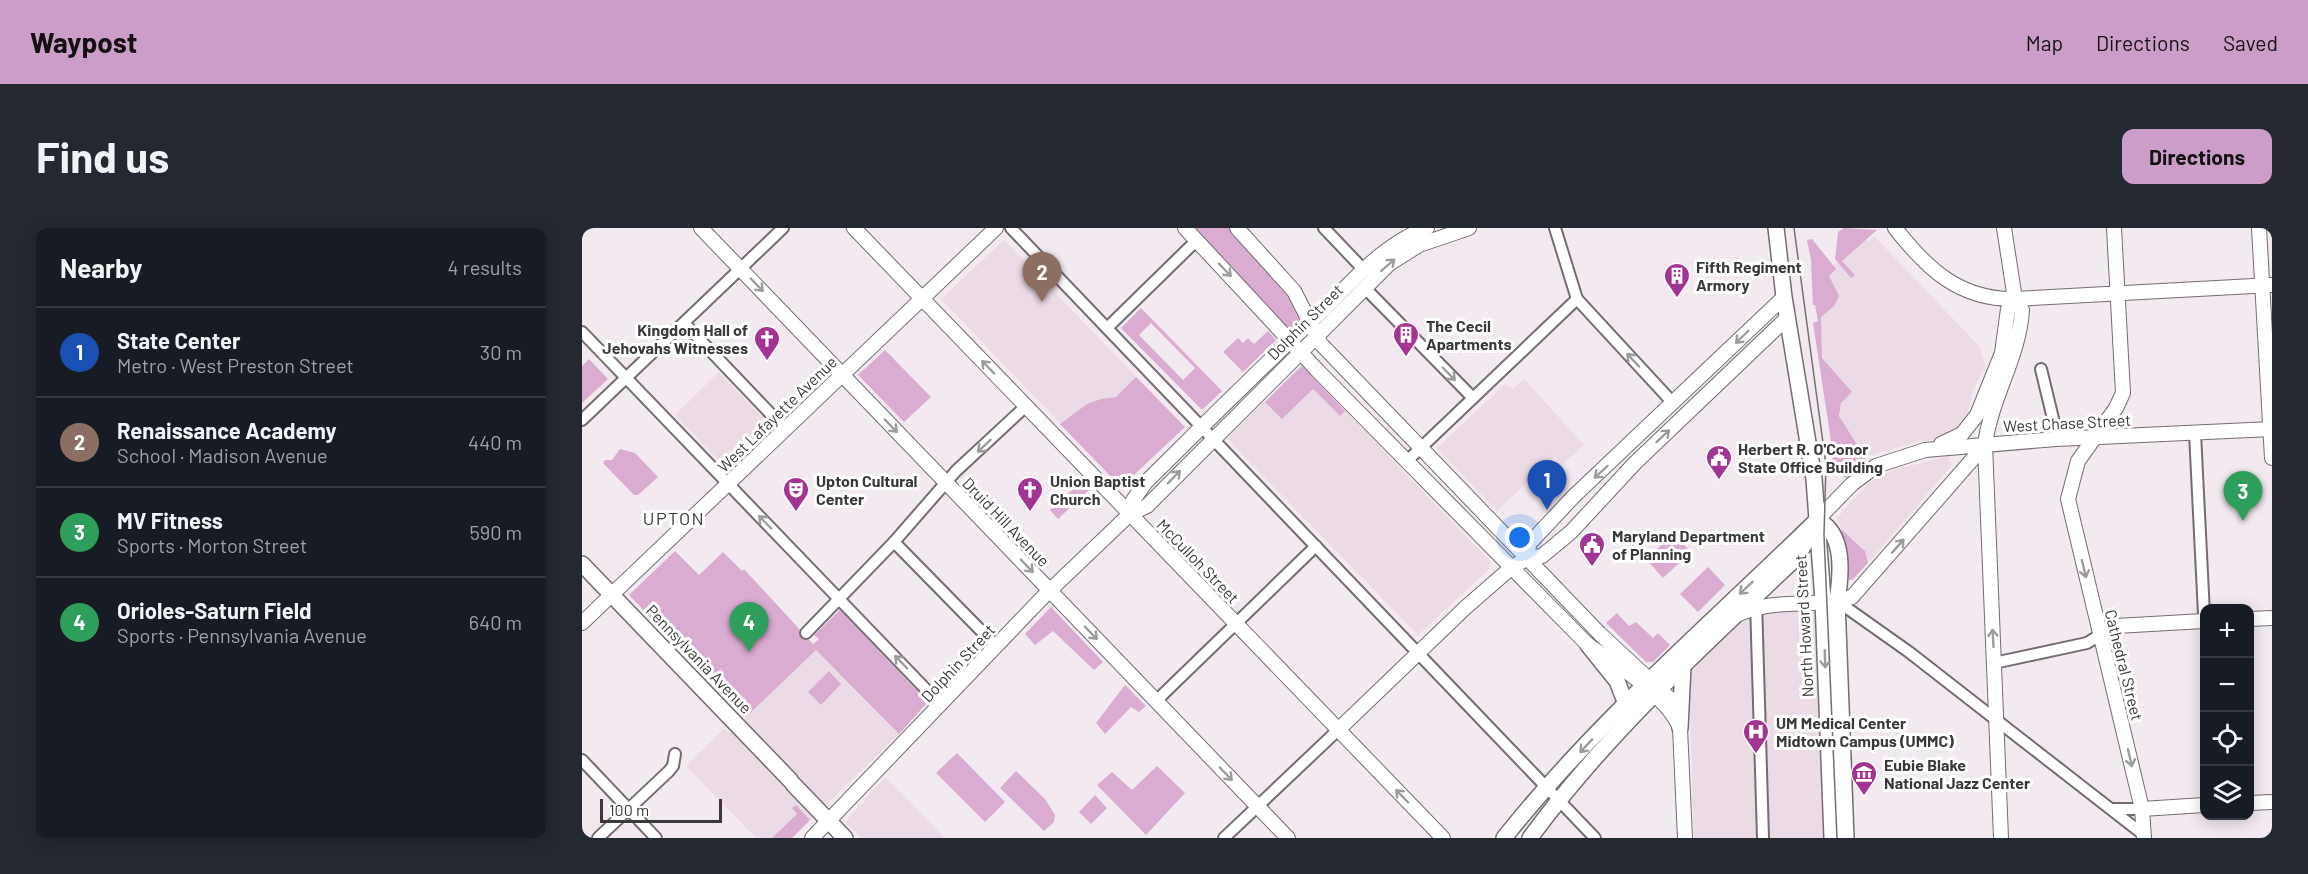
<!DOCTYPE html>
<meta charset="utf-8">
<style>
:root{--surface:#171b24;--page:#242831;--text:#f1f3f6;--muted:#9ea1a6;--line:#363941;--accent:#cd9dc9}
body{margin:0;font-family:Barlow,sans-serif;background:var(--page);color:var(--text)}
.controls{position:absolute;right:18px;bottom:18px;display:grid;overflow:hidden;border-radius:12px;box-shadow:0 3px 15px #0003}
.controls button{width:54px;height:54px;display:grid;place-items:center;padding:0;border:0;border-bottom:2px solid var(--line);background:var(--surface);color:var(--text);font:30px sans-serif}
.scale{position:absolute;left:18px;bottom:15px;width:122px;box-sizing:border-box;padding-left:6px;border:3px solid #3b373a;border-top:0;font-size:16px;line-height:21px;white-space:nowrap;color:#3b373a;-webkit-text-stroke:4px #fff;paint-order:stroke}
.you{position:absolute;left:938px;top:310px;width:21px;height:21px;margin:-15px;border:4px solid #fff;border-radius:50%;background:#1a73e8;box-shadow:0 0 0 9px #1a73e833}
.badge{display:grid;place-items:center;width:39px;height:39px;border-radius:50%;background:var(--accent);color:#fff;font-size:20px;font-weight:700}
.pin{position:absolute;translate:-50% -50px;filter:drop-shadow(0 2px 3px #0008)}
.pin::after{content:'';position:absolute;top:32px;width:21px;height:18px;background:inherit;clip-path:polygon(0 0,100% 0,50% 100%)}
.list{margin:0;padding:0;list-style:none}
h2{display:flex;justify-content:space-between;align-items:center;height:78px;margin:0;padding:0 24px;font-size:26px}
h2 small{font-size:20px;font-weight:400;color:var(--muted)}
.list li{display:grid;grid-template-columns:39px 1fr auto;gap:18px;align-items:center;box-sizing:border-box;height:90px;padding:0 24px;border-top:2px solid var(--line)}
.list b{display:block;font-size:22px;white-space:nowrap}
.list p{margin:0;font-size:20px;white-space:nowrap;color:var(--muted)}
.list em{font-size:20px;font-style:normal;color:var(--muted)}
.icon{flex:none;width:33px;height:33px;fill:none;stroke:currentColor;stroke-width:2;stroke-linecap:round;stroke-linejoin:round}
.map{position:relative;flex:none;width:1690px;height:610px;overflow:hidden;border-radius:12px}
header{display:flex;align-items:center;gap:36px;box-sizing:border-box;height:84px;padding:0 30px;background:var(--accent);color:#111}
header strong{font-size:28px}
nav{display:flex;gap:33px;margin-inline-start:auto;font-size:21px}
.intro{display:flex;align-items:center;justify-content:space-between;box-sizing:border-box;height:144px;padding:0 36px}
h1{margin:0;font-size:42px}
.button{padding:15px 27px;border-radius:12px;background:var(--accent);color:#111;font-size:21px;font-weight:700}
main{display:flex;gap:36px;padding:0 36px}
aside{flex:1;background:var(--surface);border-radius:12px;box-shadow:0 3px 15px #0003}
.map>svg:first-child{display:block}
.built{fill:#ebdbe7}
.green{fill:#dbacd1;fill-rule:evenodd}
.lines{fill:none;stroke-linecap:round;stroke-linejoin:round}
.street-casing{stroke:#756c73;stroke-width:14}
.secondary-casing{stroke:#756c73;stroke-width:16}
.primary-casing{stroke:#756c73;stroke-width:18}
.street{stroke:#fff;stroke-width:10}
.secondary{stroke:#fff;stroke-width:14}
.primary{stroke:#fff;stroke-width:15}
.tram{stroke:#767074;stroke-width:1.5}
.oneway{stroke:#9d9b9c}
.labels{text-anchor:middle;stroke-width:6;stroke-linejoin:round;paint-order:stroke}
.poi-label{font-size:16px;font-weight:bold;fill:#3b373a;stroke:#fff;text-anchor:start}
.street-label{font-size:16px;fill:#3b373a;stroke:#fff}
.neighbourhood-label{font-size:18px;letter-spacing:1.5px;fill:#3b373a;stroke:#fff}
</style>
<header>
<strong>Waypost</strong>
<nav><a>Map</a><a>Directions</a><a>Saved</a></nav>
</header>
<div class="intro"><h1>Find us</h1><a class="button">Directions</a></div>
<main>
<aside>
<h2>Nearby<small>4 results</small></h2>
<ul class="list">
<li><span class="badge" style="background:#1a4fb4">1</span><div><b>State Center</b><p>Metro · West Preston Street</p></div><em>30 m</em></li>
<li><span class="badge" style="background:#8d6e63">2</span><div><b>Renaissance Academy</b><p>School · Madison Avenue</p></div><em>440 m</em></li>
<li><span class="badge" style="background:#2e9e5b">3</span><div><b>MV Fitness</b><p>Sports · Morton Street</p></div><em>590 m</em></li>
<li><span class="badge" style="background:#2e9e5b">4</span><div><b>Orioles-Saturn Field</b><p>Sports · Pennsylvania Avenue</p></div><em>640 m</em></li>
</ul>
</aside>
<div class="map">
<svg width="1690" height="610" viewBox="0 0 1690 610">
<rect width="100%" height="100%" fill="#f3e9f1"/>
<g class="built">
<polygon points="1292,8 1397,118 1403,137 1390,165 1387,184 1374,202 1359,210 1331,215 1283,229 1258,191 1259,175 1270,164 1240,130 1239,88 1248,41 1282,10 1286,13"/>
<polygon points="422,12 603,199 539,259 359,71"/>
<polygon points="719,137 908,333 907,341 836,407 645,211"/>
<polygon points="137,144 191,200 146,242 93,187"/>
<polygon points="942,151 1002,217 981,236 973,228 915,283 855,220 923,156 930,161"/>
<polygon points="1366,228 1370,237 1286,335 1282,321 1259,301 1255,292 1261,282 1289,253 1308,243"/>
<polygon points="1188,382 1233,382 1243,610 1112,610 1107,444 1159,392"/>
<polygon points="234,421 317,506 210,610 174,610 104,538 142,501 147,505"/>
<polygon points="303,549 363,610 279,610 263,594"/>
</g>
<g class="green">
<polygon points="611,0 648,0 700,55 718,93 710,100 705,99"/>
<polygon points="1262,0 1295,2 1260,33 1273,47 1269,50 1253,31 1256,4"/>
<polygon points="1230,11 1254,41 1247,48 1257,68 1252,78 1239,89 1240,130 1270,164 1259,175 1257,188 1284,231 1264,250 1251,243 1249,213 1231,95 1236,93 1233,77 1231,77 1229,32 1225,12"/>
<path d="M559 80 640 163 620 182 539 100ZM569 95 613 140 601 152 557 107Z"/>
<polygon points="686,103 694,112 661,144 641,124 656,110 661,115 666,110 672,116"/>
<polygon points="303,122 349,169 322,194 276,147"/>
<polygon points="7,131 26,151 0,175 0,138"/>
<polygon points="720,138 763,183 758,188 731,161 700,191 683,174"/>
<polygon points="554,149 603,199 539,259 478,196 505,176 519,171 534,169"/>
<polygon points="38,221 53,225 76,249 56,267 52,267 21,235 23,232 30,232"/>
<polygon points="500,253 508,261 476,291 468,282"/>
<polygon points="1259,301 1283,323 1286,335 1270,352 1267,352"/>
<polygon points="1092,306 1109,324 1081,350 1064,331"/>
<polygon points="93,323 117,347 141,324 160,343 162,341 231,416 237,411 232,407 258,382 346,474 317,506 234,422 164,489 47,367"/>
<polygon points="1126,339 1143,357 1116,384 1098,366"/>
<polygon points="469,379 521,434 512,442 471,403 453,417 443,406"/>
<polygon points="1035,385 1047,398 1054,394 1071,410 1076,405 1088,417 1071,434 1064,434 1024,395"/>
<polygon points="247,443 259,456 239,477 226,464"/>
<polygon points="543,457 564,478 557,484 549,479 523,506 514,495"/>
<polygon points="375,525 423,574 403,594 354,545"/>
<polygon points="575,538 603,565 564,607 515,557 530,544 550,562"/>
<polygon points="434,543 463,571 473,587 472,594 462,603 418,560"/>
<polygon points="513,567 525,580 509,596 497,584"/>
<polygon points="214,577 228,592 210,610 190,610 215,586 210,580"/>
</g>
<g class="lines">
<defs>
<g id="street">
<polyline points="429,0 1013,610"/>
<polyline points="742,0 782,42"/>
<polyline points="973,0 995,71 1091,175"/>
<polyline points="782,59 891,170"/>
<polyline points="102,95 203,201"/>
<polyline points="525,100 615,12"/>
<polyline points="0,104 359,477"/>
<polyline points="1459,141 1473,199 1474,211"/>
<polyline points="0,192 201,0"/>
<polyline points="1613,205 1622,386"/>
<polyline points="825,233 995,71"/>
<polyline points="312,314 414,418"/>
<polyline points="1174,373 1181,610"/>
<polyline points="1255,373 1327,424 1562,607"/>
<polyline points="224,405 312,314 374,243 444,178"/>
<polyline points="1412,435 1505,415 1518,407"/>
<polyline points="574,473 734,318"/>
<polyline points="0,532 74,610"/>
<polyline points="1532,581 1560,581"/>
<polyline points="16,610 87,543 91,538 93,526"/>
<polyline points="642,610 756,502"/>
</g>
<g id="secondary">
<polyline points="119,0 706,610"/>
<polyline points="272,0 861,610"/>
<path d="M603 0 735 142 1006 417C1034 436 1085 468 1098 500L1103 610"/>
<polyline points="655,0 712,63 739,116 1018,406 1099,481"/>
<path d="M1313 0C1345 41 1378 72 1433 71L1690 57"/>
<polyline points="1532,0 1541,165 1534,180 1496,233 1486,271 1560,581 1562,610"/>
<polyline points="1677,0 1690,230"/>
<polyline points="1359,216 1380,206 1395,187 1420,125 1426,81 1433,71"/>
<path d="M548 286 550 274 563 255C621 198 678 140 738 85 771 53 801 16 845 0"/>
<polyline points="1235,292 1270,256 1294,238 1343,222 1474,211 1690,201"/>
<polyline points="946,330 947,316 992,268 1202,69"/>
<path d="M1157 386C1195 369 1233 381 1270 369L1403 217"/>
<polyline points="1668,391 1690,390"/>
<polyline points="0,395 414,0"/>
<polyline points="1518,407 1534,398 1622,393"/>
<polyline points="756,502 883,380 930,339 946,330 960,328 989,304 1053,235 1205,90"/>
<polyline points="1668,575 1690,574"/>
<polyline points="1560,581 1622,577"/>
<polyline points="230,610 462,368 548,286 565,278 807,36 837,17 887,0"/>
<path d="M1419 610 1403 217C1409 169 1437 130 1440 82L1433 71 1422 0"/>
</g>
<g id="primary">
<polyline points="1194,0 1202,69 1232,251 1241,372 1250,610"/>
<path d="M1235 292C1264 305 1259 348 1255 373L1264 610"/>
<polyline points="0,336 208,552"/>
<polyline points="1006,417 1035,453 1044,476"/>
<polyline points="1098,500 1101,438"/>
<polyline points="211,556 263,610"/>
<path d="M922 610C1015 493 1129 396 1235 292"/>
<path d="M948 610C1024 506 1121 418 1214 330L1228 307"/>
</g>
</defs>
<use href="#street" class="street-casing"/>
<use href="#secondary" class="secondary-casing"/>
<use href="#primary" class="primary-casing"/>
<use href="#street" class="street"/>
<use href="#secondary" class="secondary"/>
<use href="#primary" class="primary"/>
<polyline class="tram" points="1212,0 1244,237 1242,307 1255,610"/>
</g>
<defs><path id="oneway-shaft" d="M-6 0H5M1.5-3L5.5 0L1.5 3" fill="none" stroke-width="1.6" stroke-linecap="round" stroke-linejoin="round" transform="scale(1.5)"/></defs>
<g class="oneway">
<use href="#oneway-shaft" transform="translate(806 37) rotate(-41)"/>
<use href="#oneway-shaft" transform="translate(643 42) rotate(46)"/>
<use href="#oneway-shaft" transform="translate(175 57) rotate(46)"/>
<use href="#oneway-shaft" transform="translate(1160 109) rotate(136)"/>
<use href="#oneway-shaft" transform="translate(1051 132) rotate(-133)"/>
<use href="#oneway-shaft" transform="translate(406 139) rotate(-134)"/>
<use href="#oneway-shaft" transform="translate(867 146) rotate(46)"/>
<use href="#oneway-shaft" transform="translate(309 198) rotate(46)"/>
<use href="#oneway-shaft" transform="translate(1081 208) rotate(-43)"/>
<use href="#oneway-shaft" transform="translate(402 218) rotate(137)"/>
<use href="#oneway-shaft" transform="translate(1019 244) rotate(138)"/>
<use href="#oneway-shaft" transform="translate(592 249) rotate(-46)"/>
<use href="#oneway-shaft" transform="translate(183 294) rotate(-134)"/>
<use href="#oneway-shaft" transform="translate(1316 318) rotate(-49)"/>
<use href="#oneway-shaft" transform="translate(445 338) rotate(46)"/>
<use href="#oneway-shaft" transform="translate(1502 341) rotate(76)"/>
<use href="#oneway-shaft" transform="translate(1164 360) rotate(137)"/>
<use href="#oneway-shaft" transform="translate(509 405) rotate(46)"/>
<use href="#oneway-shaft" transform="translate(1411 410) rotate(-93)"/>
<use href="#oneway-shaft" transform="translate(1243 431) rotate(88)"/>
<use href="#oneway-shaft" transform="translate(319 434) rotate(-134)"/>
<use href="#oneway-shaft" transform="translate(1004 518) rotate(133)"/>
<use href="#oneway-shaft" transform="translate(1548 530) rotate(77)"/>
<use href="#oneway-shaft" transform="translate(644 546) rotate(46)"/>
<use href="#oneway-shaft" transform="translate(820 568) rotate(-134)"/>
</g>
<defs>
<symbol id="building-pin" viewBox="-11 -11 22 30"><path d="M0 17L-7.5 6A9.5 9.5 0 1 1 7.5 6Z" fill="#a23493" stroke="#fff"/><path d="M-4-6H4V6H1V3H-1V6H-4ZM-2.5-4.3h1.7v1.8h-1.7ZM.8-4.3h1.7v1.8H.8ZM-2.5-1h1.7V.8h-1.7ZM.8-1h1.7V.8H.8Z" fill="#fff"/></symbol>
<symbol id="church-pin" viewBox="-11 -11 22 30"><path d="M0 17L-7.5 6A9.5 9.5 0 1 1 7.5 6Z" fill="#a23493" stroke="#fff"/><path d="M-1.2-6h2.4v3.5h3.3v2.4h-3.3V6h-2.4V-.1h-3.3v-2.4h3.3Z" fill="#fff"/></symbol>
<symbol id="civic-pin" viewBox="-11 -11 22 30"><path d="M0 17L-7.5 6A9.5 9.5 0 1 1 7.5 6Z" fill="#a23493" stroke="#fff"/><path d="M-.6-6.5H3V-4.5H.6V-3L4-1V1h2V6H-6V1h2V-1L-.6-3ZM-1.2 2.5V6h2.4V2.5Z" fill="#fff"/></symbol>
<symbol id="theatre-pin" viewBox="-11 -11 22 30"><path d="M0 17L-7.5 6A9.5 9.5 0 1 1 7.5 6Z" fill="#a23493" stroke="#fff"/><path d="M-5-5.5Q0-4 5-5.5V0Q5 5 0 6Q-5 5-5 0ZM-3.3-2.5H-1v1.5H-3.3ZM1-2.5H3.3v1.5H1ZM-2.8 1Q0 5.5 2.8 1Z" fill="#fff"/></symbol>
<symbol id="hospital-pin" viewBox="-11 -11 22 30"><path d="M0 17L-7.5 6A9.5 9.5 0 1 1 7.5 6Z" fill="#a23493" stroke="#fff"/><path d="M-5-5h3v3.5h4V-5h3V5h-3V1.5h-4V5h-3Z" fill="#fff"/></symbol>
<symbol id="museum-pin" viewBox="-11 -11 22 30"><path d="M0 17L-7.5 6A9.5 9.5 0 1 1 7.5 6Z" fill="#a23493" stroke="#fff"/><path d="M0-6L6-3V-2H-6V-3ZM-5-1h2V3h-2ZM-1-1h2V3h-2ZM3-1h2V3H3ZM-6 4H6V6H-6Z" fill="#fff"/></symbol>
</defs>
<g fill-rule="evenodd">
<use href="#building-pin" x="1080" y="33" width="30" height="40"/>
<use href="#building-pin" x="809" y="92" width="30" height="40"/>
<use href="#church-pin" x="170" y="96" width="30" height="40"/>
<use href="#civic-pin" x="1122" y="215" width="30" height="40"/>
<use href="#theatre-pin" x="199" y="247" width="30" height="40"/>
<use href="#church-pin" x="433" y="247" width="30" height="40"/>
<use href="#civic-pin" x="995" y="302" width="30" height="40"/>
<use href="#hospital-pin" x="1159" y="489" width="30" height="40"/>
<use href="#museum-pin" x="1267" y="531" width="30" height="40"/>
</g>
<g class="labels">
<g class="poi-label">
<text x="1114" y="45">Fifth Regiment<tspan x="1114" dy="18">Armory</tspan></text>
<text x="844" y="104">The Cecil<tspan x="844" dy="18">Apartments</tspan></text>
<text x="166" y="108" text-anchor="end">Kingdom Hall of<tspan x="166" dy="18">Jehovahs Witnesses</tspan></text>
<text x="1156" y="227">Herbert R. O'Conor<tspan x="1156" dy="18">State Office Building</tspan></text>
<text x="234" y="259">Upton Cultural<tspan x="234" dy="18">Center</tspan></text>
<text x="468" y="259">Union Baptist<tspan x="468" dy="18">Church</tspan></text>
<text x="1030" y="314">Maryland Department<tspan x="1030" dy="18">of Planning</tspan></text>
<text x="1194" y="501">UM Medical Center<tspan x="1194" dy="18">Midtown Campus (UMMC)</tspan></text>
<text x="1302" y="543">Eubie Blake<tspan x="1302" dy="18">National Jazz Center</tspan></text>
</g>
<g class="street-label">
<text transform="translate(723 94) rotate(-45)" y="6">Dolphin Street</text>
<text transform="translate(195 186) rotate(-44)" y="6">West Lafayette Avenue</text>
<text transform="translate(1485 195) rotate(-3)" y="6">West Chase Street</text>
<text transform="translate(424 294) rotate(46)" y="6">Druid Hill Avenue</text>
<text transform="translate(616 333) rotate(46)" y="6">McCulloh Street</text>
<text transform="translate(1222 398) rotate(-93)" y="6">North Howard Street</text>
<text transform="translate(117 431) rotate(46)" y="6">Pennsylvania Avenue</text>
<text transform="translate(376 435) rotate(-47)" y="6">Dolphin Street</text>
<text transform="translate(1542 437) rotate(76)" y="6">Cathedral Street</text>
</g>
<g class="neighbourhood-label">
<text x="92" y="297">UPTON</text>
</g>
</g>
</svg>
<div class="controls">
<button>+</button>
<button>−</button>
<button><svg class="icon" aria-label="locate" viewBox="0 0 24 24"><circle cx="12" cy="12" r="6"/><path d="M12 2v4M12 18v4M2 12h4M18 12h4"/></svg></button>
<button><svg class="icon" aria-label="layers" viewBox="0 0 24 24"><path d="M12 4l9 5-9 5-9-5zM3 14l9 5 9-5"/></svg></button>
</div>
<div class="scale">100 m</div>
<div class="you"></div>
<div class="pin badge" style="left:965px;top:282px;background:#1a4fb4">1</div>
<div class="pin badge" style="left:460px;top:74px;background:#8d6e63">2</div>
<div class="pin badge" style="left:1661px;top:293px;background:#2e9e5b">3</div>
<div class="pin badge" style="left:167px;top:424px;background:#2e9e5b">4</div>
</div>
</main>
